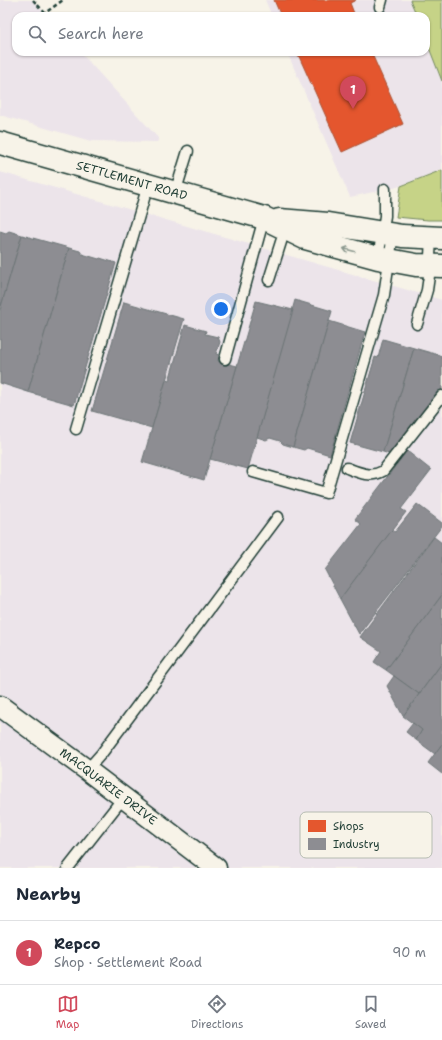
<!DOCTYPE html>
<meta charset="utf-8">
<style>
:root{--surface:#fff;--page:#f6f6f7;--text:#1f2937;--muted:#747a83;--line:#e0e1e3;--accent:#d1495b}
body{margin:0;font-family:"Shantell Sans",sans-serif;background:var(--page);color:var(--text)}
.you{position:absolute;left:221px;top:309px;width:14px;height:14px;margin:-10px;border:3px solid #fff;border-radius:50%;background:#1a73e8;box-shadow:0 0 0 6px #1a73e833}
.badge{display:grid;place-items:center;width:26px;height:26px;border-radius:50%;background:var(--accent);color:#fff;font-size:13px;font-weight:700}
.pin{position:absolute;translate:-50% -33px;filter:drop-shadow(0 1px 2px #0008)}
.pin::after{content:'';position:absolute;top:21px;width:14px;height:12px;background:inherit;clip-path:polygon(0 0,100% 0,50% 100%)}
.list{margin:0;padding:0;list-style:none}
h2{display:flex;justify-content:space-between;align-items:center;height:52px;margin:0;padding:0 16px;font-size:17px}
h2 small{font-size:13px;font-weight:400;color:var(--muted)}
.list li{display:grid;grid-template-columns:26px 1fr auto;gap:12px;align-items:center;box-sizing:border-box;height:64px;padding:0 16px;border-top:1px solid var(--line)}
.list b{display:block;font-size:15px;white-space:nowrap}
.list p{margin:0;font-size:13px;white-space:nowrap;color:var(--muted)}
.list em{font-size:13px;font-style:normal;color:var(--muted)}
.icon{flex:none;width:22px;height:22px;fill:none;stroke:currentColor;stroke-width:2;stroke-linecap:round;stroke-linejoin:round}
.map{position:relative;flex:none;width:442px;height:868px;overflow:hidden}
.search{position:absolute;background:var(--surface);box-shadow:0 1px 3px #0004;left:12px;right:12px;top:12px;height:44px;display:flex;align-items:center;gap:10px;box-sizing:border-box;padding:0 14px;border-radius:12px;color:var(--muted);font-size:15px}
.sheet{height:116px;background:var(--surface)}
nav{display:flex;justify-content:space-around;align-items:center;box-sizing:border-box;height:56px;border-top:1px solid var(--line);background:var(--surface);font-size:11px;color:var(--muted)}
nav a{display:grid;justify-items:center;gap:2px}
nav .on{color:var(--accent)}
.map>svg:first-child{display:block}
.built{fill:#ece4ea}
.green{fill:#c6d387;stroke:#72885e}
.shops{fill:#e4572e;stroke:#a94f30}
.industry{fill:#8d8d92;stroke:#6c7576}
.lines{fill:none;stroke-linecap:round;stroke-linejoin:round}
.service-casing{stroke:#1f3d34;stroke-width:13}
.minor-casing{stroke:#1f3d34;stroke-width:23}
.secondary-casing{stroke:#1f3d34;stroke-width:25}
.path{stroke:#1f3d34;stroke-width:2.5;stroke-dasharray:4 3;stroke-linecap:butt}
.service{stroke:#f7f3e8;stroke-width:10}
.minor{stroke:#f7f3e8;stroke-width:20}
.secondary{stroke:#f7f3e8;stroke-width:22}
.oneway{stroke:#8b988e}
.labels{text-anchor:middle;stroke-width:4;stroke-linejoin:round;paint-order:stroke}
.street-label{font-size:12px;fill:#1f3d34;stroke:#f7f3e8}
.key{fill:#f7f3e8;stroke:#b6bcb2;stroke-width:1}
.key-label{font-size:11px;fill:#1f3d34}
</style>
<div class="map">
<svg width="442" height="868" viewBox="0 0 442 868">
<rect width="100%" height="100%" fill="#f7f3e8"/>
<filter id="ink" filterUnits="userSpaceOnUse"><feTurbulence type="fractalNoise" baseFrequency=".025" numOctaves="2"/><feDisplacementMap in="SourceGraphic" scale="8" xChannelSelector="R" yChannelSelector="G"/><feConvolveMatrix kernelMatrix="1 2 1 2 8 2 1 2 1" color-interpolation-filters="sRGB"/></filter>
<g filter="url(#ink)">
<g class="built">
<polygon points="0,0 33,0 47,16 16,16 16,52 80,52 159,139 157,142 91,141 0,115"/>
<polygon points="265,0 410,0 417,16 272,16"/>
<polygon points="426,40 442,81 442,170 397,187 350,197 287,52 426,52"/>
<polygon points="0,172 442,300 442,868 0,868"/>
</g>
<g class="green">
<polygon points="410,0 442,0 442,81 426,40 426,16 417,16"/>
<polygon points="442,170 442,220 428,220 396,217 401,186"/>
</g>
<g class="shops">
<polygon points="274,0 356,0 350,3 355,16 281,16"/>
<polygon points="297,52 371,52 403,124 342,152"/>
</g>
<g class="industry">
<polygon points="0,231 6,233 9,231 22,235 0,310"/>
<polygon points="22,235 69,248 28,392 0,383 0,310"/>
<polygon points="69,248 80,251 82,254 99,259 100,258 116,263 74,405 28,392"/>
<polygon points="295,300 332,311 293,447 283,444 280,441 270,438 266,440 257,437"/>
<polygon points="256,301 293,310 248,469 210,459"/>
<polygon points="124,302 184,319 152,428 92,411"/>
<polygon points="329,321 365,332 330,455 307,448 304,450 293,447"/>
<polygon points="185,325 206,331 205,334 218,337 220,342 216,354 219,355 218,361 237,366 204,480 142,462 166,380 169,381"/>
<polygon points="383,339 414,348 383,452 350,443 375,357 378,358"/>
<polygon points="414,348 442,356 442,389 400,443 389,454 383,452"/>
<polygon points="407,451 431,470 401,509 406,512 340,599 325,570 361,524 355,519"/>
<polygon points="417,504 442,523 442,526 359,634 340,599 392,530 395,532"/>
<polygon points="434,537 442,543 442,595 386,670 374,662 381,651 360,637"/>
<polygon points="442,595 442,663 419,694 386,670"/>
<polygon points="442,663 442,744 435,754 416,740 422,730 403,716"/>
<polygon points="394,676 419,694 403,716 387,686"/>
<polygon points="413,723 422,730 416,740 406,732"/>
<polygon points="442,744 442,774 428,763"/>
</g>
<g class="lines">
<defs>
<g id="service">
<polyline points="380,7 382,0"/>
<polyline points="175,193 188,151"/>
<polyline points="378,258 385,216 385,189"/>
<polyline points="269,280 286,226"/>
<polyline points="417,324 427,290 429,276 431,237"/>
<polyline points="225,359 264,218"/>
<polyline points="76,429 148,185"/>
<path d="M347 468C360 473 371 478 383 471L442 396"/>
<polyline points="253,472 326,493 384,295 393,234"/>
<polyline points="87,770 102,753 278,517"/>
<polyline points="68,868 123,798"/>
</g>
<g id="minor">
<path id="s1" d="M0 706 87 770 216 868"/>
</g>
<g id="secondary">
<path id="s2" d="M0 143 264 218 305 238 378 258 416 265 442 266"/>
<polyline points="279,220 328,224 402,236 442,238"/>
</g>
</defs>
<use href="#service" class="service-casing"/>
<use href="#minor" class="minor-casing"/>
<use href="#secondary" class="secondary-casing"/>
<polyline class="path" points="33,0 45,13 63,0"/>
<use href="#service" class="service"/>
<use href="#minor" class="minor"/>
<use href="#secondary" class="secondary"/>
</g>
<defs><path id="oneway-shaft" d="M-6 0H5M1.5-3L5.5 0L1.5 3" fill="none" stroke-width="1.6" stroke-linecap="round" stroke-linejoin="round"/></defs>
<use class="oneway" href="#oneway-shaft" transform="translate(349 250) rotate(-165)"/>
</g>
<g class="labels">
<g class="street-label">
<text dy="4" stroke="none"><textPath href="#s2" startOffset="137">SETTLEMENT ROAD</textPath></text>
<text dy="4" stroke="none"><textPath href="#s1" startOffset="135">MACQUARIE DRIVE</textPath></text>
</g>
</g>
<rect x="300" y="812" width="132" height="46" rx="6" class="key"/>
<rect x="308" y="820" width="18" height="12" fill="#e4572e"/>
<rect x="308" y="838" width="18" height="12" fill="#8d8d92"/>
<g class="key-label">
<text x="333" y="830">Shops</text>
<text x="333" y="848">Industry</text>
</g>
</svg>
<div class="you"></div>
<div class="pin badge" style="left:353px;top:109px">1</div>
<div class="search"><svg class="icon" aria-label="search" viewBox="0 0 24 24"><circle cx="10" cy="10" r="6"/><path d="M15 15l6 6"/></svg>Search here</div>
</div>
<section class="sheet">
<h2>Nearby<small></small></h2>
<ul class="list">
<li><span class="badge">1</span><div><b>Repco</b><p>Shop · Settlement Road</p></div><em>90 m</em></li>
</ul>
</section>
<nav>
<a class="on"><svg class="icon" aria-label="map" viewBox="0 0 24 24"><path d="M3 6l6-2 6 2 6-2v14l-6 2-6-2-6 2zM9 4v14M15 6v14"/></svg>Map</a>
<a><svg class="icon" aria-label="directions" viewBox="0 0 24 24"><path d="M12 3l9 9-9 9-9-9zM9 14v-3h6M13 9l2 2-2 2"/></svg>Directions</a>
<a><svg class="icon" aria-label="saved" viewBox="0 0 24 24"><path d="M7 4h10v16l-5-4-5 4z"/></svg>Saved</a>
</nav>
